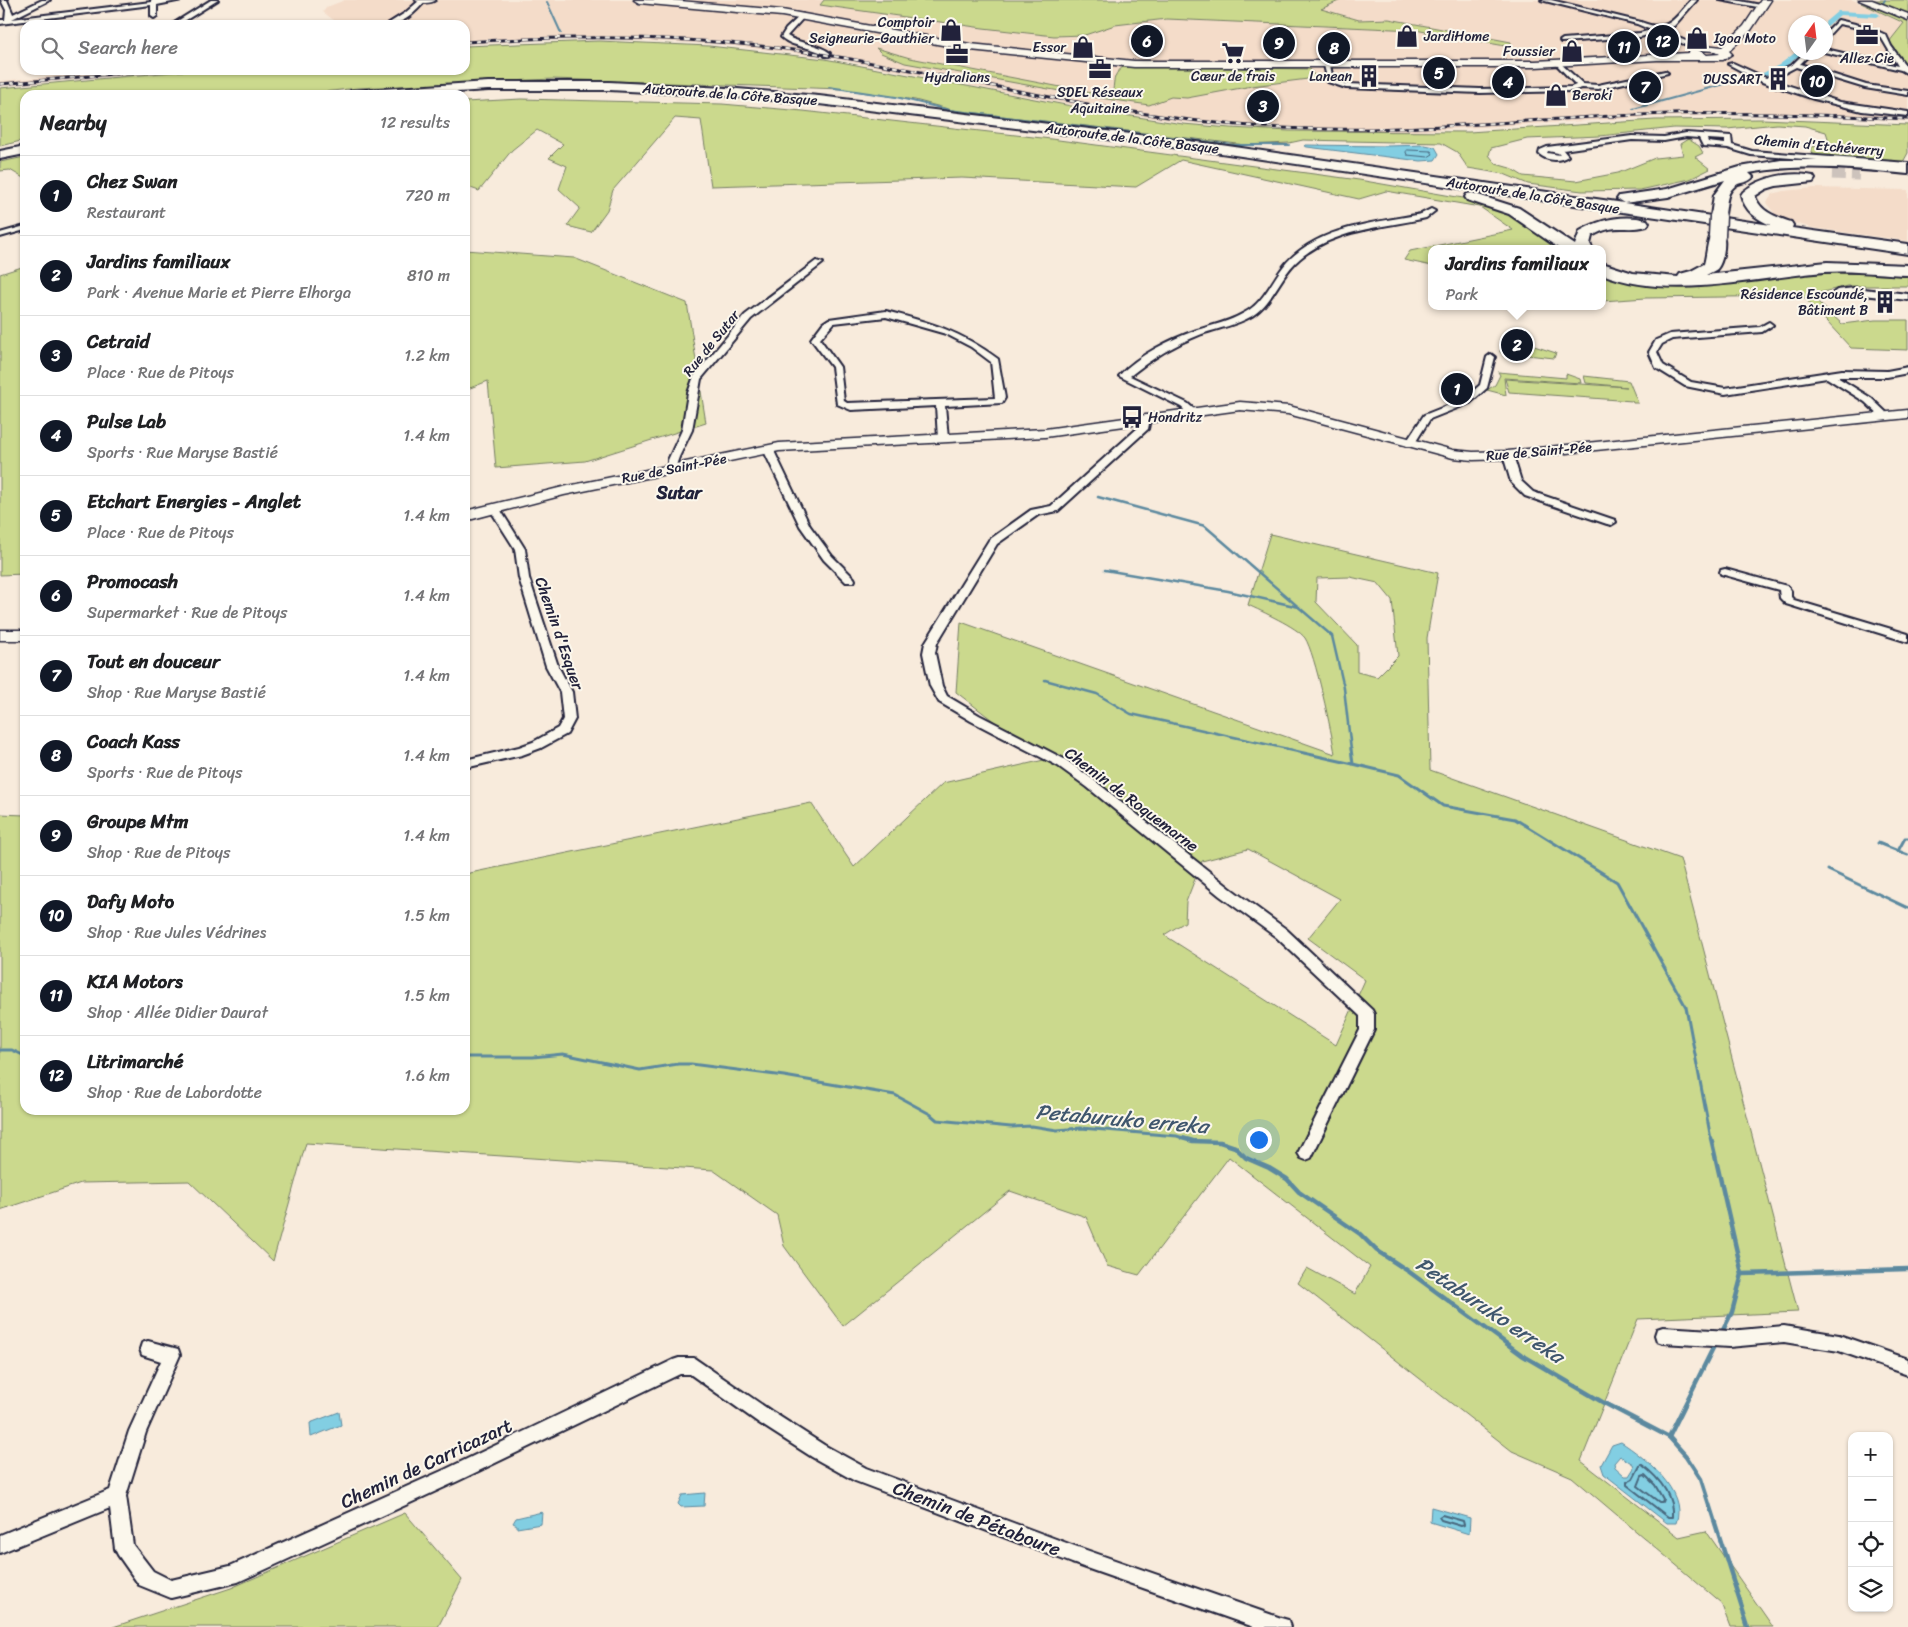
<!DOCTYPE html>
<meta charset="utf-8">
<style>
:root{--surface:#fff;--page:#f2f2f2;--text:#202124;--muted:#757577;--line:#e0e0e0;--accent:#111827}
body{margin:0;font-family:Sriracha,sans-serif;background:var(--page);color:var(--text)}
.controls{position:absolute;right:15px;bottom:15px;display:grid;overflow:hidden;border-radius:10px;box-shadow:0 1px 4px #0004}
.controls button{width:45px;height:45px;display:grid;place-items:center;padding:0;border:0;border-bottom:1px solid var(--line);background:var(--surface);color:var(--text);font:25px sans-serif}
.compass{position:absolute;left:1788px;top:15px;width:45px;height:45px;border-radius:50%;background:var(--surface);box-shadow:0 1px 4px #0004;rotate:14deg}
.you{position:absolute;left:1258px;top:1139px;width:18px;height:18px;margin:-12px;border:4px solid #fff;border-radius:50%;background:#1a73e8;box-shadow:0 0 0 8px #1a73e833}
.badge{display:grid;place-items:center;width:32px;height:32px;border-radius:50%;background:var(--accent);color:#fff;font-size:16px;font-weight:700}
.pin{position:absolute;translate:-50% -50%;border:2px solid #fff;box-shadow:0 1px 5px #0006}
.popup{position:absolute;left:1428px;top:245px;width:178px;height:65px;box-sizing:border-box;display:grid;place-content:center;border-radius:10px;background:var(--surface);filter:drop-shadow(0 1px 4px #0005);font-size:16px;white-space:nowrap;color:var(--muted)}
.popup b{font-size:19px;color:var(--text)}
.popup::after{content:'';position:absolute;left:50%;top:100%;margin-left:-10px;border:10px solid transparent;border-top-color:var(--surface)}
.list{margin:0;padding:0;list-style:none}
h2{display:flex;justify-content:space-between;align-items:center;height:65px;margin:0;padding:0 20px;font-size:21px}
h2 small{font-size:16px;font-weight:400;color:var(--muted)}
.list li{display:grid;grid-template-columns:32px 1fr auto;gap:15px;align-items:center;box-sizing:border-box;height:80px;padding:0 20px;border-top:1px solid var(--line)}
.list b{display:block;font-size:19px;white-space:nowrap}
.list p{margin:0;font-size:16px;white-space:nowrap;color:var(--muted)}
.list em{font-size:16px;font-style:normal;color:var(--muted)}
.icon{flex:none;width:28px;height:28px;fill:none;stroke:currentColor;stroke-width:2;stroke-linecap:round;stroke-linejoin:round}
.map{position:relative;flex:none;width:1908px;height:1627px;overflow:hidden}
.search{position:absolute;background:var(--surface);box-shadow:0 1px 4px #0004;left:20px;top:20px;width:450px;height:55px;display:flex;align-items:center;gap:12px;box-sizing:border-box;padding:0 18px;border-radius:15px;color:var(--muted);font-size:19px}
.panel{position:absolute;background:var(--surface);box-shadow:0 1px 4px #0004;left:20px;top:90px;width:450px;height:1025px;border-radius:15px}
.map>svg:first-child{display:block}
.built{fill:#f4dcc9;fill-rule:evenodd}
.green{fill:#cbd98d;stroke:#767e64;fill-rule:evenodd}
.water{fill:#82cee2;stroke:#5c899f;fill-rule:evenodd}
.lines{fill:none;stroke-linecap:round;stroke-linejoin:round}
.shore-far1{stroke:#48677e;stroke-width:1}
.shore{stroke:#48677e;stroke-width:2}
.stream-far3{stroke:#5c899f;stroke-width:2}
.stream-far2{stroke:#5c899f;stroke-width:2.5}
.stream-far1{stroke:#5c899f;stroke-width:3}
.stream{stroke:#5c899f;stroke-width:4.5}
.canal{fill:#82cee2;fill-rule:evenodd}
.highway-tunnel{stroke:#cdc3bc;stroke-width:13;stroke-dasharray:13 6;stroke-linecap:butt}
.street-casing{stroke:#22223b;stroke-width:4}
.secondary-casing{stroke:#22223b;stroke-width:3}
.highway-casing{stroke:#22223b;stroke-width:4}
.street{fill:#fbf7ec;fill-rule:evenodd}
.secondary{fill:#fbf7ec;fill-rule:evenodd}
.highway{fill:#fbf7ec;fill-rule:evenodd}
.rail-casing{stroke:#22223b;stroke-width:3}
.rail{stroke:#fbf7ec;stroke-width:2;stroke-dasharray:5;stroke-linecap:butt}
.highway-bridge-casing{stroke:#22223b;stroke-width:19;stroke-linecap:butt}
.highway-bridge{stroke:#fbf7ec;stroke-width:16}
.labels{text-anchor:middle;stroke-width:4;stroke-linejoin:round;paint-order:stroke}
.far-poi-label{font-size:14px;fill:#22223b;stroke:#fbf7ec;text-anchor:end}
.far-street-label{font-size:14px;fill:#22223b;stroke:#fbf7ec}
.street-label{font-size:16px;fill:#22223b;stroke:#fbf7ec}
.far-district-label{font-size:18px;font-weight:bold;fill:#22223b;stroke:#fbf7ec}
.near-street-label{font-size:19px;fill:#22223b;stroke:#fbf7ec}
.near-water-label{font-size:21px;font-style:italic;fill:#3f566d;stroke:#fbf7ec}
</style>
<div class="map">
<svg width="1908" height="1627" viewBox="0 0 1908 1627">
<rect width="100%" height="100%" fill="#f8ebdc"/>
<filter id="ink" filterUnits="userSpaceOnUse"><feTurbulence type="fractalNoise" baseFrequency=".02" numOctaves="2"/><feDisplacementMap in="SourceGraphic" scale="10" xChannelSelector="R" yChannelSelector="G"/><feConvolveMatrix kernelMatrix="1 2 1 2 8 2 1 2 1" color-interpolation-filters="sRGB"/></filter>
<g filter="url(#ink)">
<g class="built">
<path d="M345 0H824L820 5 983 28 1054 36 1085 35 1115 25 1167 19 1415 30 1511 47V42L1389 19 1359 20 1320 9 1341 0H1853L1904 23 1889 43 1908 69V121L1823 116 1726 115 1654 117 1417 131 1334 132 1257 128 1180 122 1077 106 831 58 834 54 823 52 819 56 717 44 606 39 536 40 465 44V25H327L335 21 323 12 327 7ZM1796 22H1826V52H1796Z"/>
<polygon points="127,70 179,70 0,86 0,81"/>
<polygon points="1814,188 1908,190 1908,241 1813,228 1790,222 1776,215 1766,203 1773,194 1783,191"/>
</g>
<g class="green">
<polygon points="824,0 1341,0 1321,9 1359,20 1389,19 1511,42 1511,47 1415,30 1167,19 1115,25 1085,35 1054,36 983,28 820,5"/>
<polygon points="1870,0 1908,0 1908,14"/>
<polygon points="1861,3 1908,19 1908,69 1889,42 1904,23"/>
<polygon points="599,41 709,46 825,59 1092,110 1183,124 1230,128 1289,131 1469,132 1655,120 1762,119 1908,125 1908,153 1903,162 1813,155 1811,147 1824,146 1829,141 1826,132 1805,126 1777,124 1727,129 1674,128 1600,136 1527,139 1491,148 1489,155 1496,164 1510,168 1523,176 1576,181 1618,173 1655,158 1683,155 1680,144 1688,139 1699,146 1703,153 1695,157 1710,169 1690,179 1640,190 1582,191 1528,184 1504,174 1468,168 1457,152 1441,143 1303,140 1289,143 1246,145 952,110 915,100 841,89 553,79 357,88 299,95 25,95 25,140 0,146 0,88 194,70 465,70 465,46"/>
<path d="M876 48 910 58 1092 93 1108 94 1113 91C1114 79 1114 72 1125 66L1310 69 1316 78 1252 86 1187 98 1171 97 1149 105 1093 97 905 63 881 53Z"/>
<polygon points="521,99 722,104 803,111 1051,139 1359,180 1463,198 1492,205 1528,224 1559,249 1432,249 1432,266 1404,260 1410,251 1513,230 1480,207 1386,191 1359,199 1181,160 1136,187 962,178 711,186 701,120 675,118 613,190 607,210 591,232 567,226 580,208 559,189 567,166 549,158 563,144 537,130 512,150 479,191 465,186 465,102"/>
<polygon points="25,157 25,179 10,170 0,171 0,162"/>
<polygon points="465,250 574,258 687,303 706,423 585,461 496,468 488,381 465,390"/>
<polygon points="25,266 25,574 0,575 0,274"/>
<path d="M1602 272C1632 287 1681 290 1714 285 1732 283 1749 279 1767 277 1814 272 1861 273 1908 273V286H1848L1810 295 1842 324 1875 320H1908V350L1851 348 1803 296 1646 298 1602 301Z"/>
<polygon points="1506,337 1556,353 1554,358 1500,352"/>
<polygon points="1498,372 1566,378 1566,374 1580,379 1581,383 1504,378 1506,395 1487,390 1495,385 1500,375"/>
<polygon points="1584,376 1629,381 1638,403 1633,403 1632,401 1509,392 1505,379 1627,387 1586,383"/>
<path d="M1270 534 1438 573 1427 638 1430 770 1680 859 1798 1312 1638 1319 1581 1461 1679 1537 1706 1531 1773 1627H1730L1721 1603 1572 1477 1512 1451 1298 1283 1307 1268 1355 1294 1370 1267 1229 1157 1139 1275 1107 1266 1086 1217 1010 1191 843 1326 784 1246 777 1215 713 1170 306 1143 273 1261 189 1181 81 1183 0 1210V814L25 815V1110H465V874L811 803 854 867 943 783 1044 760 956 692 961 622 1335 754C1332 734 1315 653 1305 638 1297 627 1261 611 1248 605ZM1350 577 1378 583 1392 600 1398 656 1377 677 1357 672V645L1316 602 1317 578ZM1248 849 1340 899 1308 938 1365 980 1336 1045 1164 935 1185 922 1186 902 1202 861Z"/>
<polygon points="405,1513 462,1580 438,1627 113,1627 231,1588"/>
</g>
<g class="water">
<polygon points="1305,145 1388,146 1425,145 1435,147 1439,154 1435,160 1421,161 1307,147 1304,146"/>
<polygon points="339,1412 341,1425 311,1437 310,1423"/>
<path d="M1621 1442C1644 1457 1688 1491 1676 1523H1667L1604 1474 1601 1465 1612 1445ZM1620 1456 1633 1464 1634 1468 1629 1476H1625L1615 1467 1614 1463Z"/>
<polygon points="705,1493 704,1506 681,1507 678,1504 682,1495"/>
<polygon points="1431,1507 1470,1518 1469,1534 1430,1522"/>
<polygon points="542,1512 541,1524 517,1528 517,1525 513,1523 516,1518"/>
</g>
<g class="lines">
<polygon class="shore-far1" points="1408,150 1431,151 1433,154 1428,157 1407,155 1406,152"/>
<g class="shore">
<path d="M1641 1464C1658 1477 1674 1494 1672 1517H1668L1627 1485V1482L1633 1479Z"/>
<polygon points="1645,1475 1655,1485 1663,1499 1662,1502 1659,1502 1638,1486 1642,1476"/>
<polygon points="1442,1515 1463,1521 1464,1525 1461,1526 1441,1520 1439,1517"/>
</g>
<g class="stream-far3">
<polyline points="547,2 561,33"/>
<polyline points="1883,3 1885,0"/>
<polyline points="829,87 896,97 949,110 1233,145 1289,145"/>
<polyline points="1633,109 1750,77"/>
</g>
<g class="stream-far2">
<polyline points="1098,497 1205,526 1332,636 1344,688 1351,750"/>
<polyline points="1105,570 1228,591 1299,607"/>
<polyline points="1045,680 1097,694 1131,714 1292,750"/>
</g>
<g class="stream-far1">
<polyline points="1286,749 1353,764"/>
<polyline points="1351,749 1353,764 1399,775 1443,806 1515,819 1617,882 1686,1007 1711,1139"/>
<polyline points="1878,843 1908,855"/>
<polyline points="1898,851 1905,838 1908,838"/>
<polyline points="1828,870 1908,908"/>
<polyline points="0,1050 12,1050 25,1056"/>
<polyline points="465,1057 533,1057 563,1054 640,1070 678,1064 691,1064 784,1076 895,1095 930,1114 937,1120 1011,1127 1032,1126 1057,1130 1081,1128 1177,1136 1186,1139"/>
</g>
<g class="stream">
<polyline points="1182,1138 1193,1141 1220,1142 1235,1147 1246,1158 1269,1168 1287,1179 1299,1192 1360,1234 1376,1250 1408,1271 1522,1355 1604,1403 1669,1437 1686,1456 1701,1479 1748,1627"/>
<polyline points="1711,1138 1742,1274 1732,1312 1721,1334"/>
<polyline points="1742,1274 1908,1269"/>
<polyline points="1669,1437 1715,1344"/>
</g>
<g class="canal">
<polygon points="1838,11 1877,13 1880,15 1877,17 1840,15 1826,27 1825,22"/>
<path d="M1796 52H1802C1791 64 1778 73 1762 77L1759 75 1779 65Z"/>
</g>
<polyline class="highway-tunnel" points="1832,173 1859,174"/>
<defs>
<g id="street">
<polygon points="1,0 7,0 13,14 42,0 50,0 12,19 151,2 151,0 182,0 157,5 157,16 154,18 151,16 151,5 0,24 0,20 5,20 6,10"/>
<polygon points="211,0 218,0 178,25 171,25"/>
<path d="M420 0H426C416 12 403 25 386 25L405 13Z"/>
<path d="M1541 0H1551L1641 22C1669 33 1674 19 1691 0H1697L1674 26 1661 30 1699 47 1694 48 1656 33 1640 37 1561 42 1560 41 1563 39 1640 33 1651 30 1637 24Z"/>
<polygon points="1720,0 1735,0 1766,6 1763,8"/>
<path d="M802 14 805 16 787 36C801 45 818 43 830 53L829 56H825L824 54C810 46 793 48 781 37L786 29Z"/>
<polygon points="1838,20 1868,27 1886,35 1891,46 1908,69 1908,74 1901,70 1824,52 1826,49 1898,66 1881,37 1864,29 1839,24 1828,36 1826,37 1826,32"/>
<polygon points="1805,52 1812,52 1800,64 1866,85 1908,91 1908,95 1865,88 1796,67 1771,80 1840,102 1908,112 1908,116 1862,111 1814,99 1762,82 1728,64 1733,63 1766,78 1793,64"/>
<polygon points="1559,62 1583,84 1598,85 1665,71 1668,73 1598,89 1582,88 1572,91 1480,93 1346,88 1328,82 1324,65 1327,63 1330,65 1333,80 1347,84 1480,89 1571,87 1576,85 1557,65 1557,63"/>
<path d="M1686 133 1731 136 1732 145 1752 151 1908 163V167L1751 155 1728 148 1703 146 1699 138 1686 137 1664 141 1632 140 1563 150 1568 156C1559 162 1547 161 1539 154L1540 150 1547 147 1632 136 1664 137ZM1707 139 1725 140V144L1708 142ZM1548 151 1558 153 1560 155 1547 153Z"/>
<path d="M1431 209 1435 211 1426 218C1381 228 1330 229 1295 263 1279 279 1272 303 1252 316 1237 325 1219 328 1202 334 1176 344 1152 358 1130 376L1187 403 1194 409V413H1188L1181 407 1119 376C1138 355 1171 339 1197 330 1213 325 1229 322 1244 313 1265 302 1272 279 1287 262 1321 226 1375 223 1421 214Z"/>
<polygon points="25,226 25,230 0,237 0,233"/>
<polygon points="816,261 823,263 751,319 701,379 692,430 679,457 674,471 668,471 668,460 682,430 688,393 694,376 745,315"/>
<polygon points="1854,288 1908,294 1908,300 1854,294 1837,296 1833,293 1837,290"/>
<path d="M886 311C931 323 961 331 998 359L1005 398 1002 403 945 406 948 438 943 441 938 438 936 406 851 410 837 404 832 367 811 339 823 323 829 319ZM886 317 946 334 971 347 991 362 995 398 847 403 844 401 840 367 820 339 834 323Z"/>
<polygon points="1769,322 1773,325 1762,332 1672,339 1662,344 1657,352 1663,365 1691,382 1725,388 1842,370 1887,371 1908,367 1908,373 1887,377 1837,377 1871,398 1889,415 1889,419 1883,419 1865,402 1827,378 1725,394 1685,386 1656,368 1649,352 1656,340 1670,334 1760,327"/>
<polygon points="1491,354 1495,357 1487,388 1470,403 1430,419 1413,446 1407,446 1405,444 1424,415 1464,399 1480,385 1487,357"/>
<polygon points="1145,416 1150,419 1148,429 1058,511 1038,515 997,544 937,643 935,653 942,686 947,696 979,715 1066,760 1095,781 1230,888 1286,929 1372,1010 1374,1014 1374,1030 1311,1158 1306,1160 1301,1158 1298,1153 1360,1030 1360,1016 1276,937 1220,896 1087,787 1058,766 971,721 939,702 930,686 923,653 925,643 989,540 1031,510 1051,506 1140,426 1140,419"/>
<polygon points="768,446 773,449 810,526 832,556 854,578 855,580 854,582 846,582 824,560 800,526 763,449"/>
<polygon points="1508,452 1513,455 1521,481 1533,492 1615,520 1616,522 1611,525 1607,524 1525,496 1511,482 1503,455"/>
<polygon points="494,505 498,506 525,549 529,578 558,666 572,692 575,719 567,734 541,748 522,755 465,768 465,760 519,747 533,742 558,728 563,719 560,692 546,666 519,578 515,549 489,508"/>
<polygon points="1725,569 1787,586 1791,591 1791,597 1794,600 1908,634 1908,642 1786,604 1780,598 1779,590 1721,574 1720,572 1721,570"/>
<polygon points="1784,1326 1839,1335 1908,1359 1908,1375 1839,1351 1784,1342 1729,1347 1663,1343 1657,1341 1655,1335 1657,1329 1663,1327 1729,1331"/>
<polygon points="148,1341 178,1349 180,1355 146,1432 126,1496 133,1545 153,1571 171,1580 230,1566 446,1469 673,1360 679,1358 694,1358 771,1411 824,1445 866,1468 1072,1545 1281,1618 1288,1620 1290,1627 1254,1627 1072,1563 855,1481 812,1457 759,1423 690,1374 680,1374 458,1481 238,1582 171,1598 139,1585 118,1555 115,1549 110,1508 0,1553 0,1535 110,1490 129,1431 161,1361 142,1355 140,1349 142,1343"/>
</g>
<g id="secondary">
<path d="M415 0H436C431 4 420 4 415 0Z"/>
<path d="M634 0H669L782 10 970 44 1134 61H1535L1689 53 1690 46 1696 44 1722 47 1744 26 1761 0H1771L1751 30 1729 51 1732 54 1723 60H1657L1535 67H1134L970 50 782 16 639 3ZM1698 50 1715 51 1720 54 1707 55Z"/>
<polygon points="1859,0 1872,0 1908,14 1908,20"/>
<polygon points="1240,402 1289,406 1453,450 1473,452 1508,451 1908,410 1908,418 1508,459 1473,460 1453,458 1288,414 1240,410 1045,437 779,451 564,495 465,521 465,511 563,487 779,443 1045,429"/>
<rect x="0" y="630" width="25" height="10"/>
</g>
<g id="highway">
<path d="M488 82H609L726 88 819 96 1221 145 1624 203 1617 199 1619 196 1667 189 1740 167 1781 160H1845L1908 166V174C1855 169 1801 163 1749 173L1753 177C1749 182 1744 182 1738 184 1724 192 1728 205 1724 218L1771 225C1756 219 1745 211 1741 195L1743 192C1760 177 1791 171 1813 176L1815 179 1813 182 1776 186 1766 189 1755 196C1760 212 1777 217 1791 222L1793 225 1792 228 1908 244V254L1221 153 819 104 726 96 609 90H488L410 95H345L351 91ZM1725 180 1714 195 1711 216 1624 203 1668 197Z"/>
<polygon points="25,146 25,154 0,159 0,151"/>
<path d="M1472 193 1519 208 1575 245 1580 231C1600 219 1624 214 1647 220L1649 223 1647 226C1625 232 1616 222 1592 236L1590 244 1593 249H1560L1509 214 1467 200 1465 197 1467 194Z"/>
<path d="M1717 231 1722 233C1727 241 1723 262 1717 269 1714 271 1710 273 1706 275L1827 262 1908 265V275C1881 274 1851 270 1824 272 1754 278 1669 301 1602 274V263L1633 273 1678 277 1680 274 1691 271 1704 264C1707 254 1707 240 1712 233Z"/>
</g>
</defs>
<use href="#street" class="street-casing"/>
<use href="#secondary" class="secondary-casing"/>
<use href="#highway" class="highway-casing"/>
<use href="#street" class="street"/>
<use href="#secondary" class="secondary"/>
<use href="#highway" class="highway"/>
<defs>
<g id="rail">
<path d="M465 42C577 35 689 35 800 51 946 72 1090 112 1238 125 1374 137 1503 120 1638 115 1728 112 1818 114 1908 119"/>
<polyline points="0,84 159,70"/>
</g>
</defs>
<use href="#rail" class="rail-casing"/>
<use href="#rail" class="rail"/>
<defs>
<polyline id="highway-bridge" points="1717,236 1718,216"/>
</defs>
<use href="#highway-bridge" class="highway-bridge-casing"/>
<use href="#highway-bridge" class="highway-bridge"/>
</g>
</g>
<defs>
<symbol id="shop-bare" viewBox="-9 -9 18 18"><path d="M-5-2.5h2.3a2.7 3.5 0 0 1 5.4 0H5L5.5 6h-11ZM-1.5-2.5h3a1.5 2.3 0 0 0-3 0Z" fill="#22223b" stroke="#fbf7ec" stroke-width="2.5" paint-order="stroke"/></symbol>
<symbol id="office-bare" viewBox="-9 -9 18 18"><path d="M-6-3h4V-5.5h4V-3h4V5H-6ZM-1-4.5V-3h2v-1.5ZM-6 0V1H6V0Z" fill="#22223b" stroke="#fbf7ec" stroke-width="2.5" paint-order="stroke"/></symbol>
<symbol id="supermarket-bare" viewBox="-9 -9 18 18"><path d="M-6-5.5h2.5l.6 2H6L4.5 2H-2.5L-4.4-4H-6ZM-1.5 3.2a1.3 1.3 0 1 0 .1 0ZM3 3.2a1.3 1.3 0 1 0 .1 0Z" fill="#22223b" stroke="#fbf7ec" stroke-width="2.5" paint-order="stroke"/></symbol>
<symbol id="building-bare" viewBox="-9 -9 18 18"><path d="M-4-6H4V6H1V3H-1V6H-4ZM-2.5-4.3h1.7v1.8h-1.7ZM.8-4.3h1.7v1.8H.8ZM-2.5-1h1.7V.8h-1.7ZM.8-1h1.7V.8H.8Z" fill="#22223b" stroke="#fbf7ec" stroke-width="2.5" paint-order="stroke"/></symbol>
<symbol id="bus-bare" viewBox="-9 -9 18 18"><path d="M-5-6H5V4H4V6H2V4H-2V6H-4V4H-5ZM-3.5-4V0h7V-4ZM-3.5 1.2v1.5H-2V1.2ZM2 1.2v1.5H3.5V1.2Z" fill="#22223b" stroke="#fbf7ec" stroke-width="2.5" paint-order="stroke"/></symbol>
</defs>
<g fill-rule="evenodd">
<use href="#shop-bare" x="935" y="14" width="32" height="32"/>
<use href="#office-bare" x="1851" y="19" width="32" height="32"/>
<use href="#shop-bare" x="1391" y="20" width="32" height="32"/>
<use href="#shop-bare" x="1681" y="22" width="32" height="32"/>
<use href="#shop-bare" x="1067" y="31" width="32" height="32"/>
<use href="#shop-bare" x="1556" y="35" width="32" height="32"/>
<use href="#supermarket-bare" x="1217" y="37" width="32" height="32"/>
<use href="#office-bare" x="941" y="38" width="32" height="32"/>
<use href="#office-bare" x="1084" y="53" width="32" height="32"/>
<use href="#building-bare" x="1353" y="60" width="32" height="32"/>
<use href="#building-bare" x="1762" y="63" width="32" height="32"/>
<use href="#shop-bare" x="1540" y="79" width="32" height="32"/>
<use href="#building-bare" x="1869" y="286" width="32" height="32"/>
<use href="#bus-bare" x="1116" y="401" width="32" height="32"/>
</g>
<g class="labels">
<g class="far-poi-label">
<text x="934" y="27">Comptoir<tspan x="934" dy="16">Seigneurie-Gauthier</tspan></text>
<text x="1424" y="41" text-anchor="start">JardiHome</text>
<text x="1714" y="43" text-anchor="start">Igoa Moto</text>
<text x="1066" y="52">Essor</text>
<text x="1555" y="56">Foussier</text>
<text x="1867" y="63" text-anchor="middle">Allez Cie</text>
<text x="1233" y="81" text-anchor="middle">Cœur de frais</text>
<text x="1352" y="81">Lanean</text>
<text x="957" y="82" text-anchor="middle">Hydralians</text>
<text x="1762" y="84">DUSSART</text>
<text x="1100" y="97" text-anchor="middle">SDEL Réseaux<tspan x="1100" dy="16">Aquitaine</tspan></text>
<text x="1572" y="100" text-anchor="start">Beroki</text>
<text x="1868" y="299">Résidence Escoundé,<tspan x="1868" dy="16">Bâtiment B</tspan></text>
<text x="1148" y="422" text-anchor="start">Hondritz</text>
</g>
<g class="far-street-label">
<text transform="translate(730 94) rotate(4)" y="5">Autoroute de la Côte Basque</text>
<text transform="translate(1132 138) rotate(7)" y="5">Autoroute de la Côte Basque</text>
<text transform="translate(1819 145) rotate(5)" y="5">Chemin d'Etchéverry</text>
<text transform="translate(1533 195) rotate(9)" y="5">Autoroute de la Côte Basque</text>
<text transform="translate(711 343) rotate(-51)" y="5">Rue de Sutar</text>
<text transform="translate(1539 451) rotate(-5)" y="5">Rue de Saint-Pée</text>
<text transform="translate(674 468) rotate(-11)" y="5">Rue de Saint-Pée</text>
</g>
<g class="street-label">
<text transform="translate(560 633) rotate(71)" y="6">Chemin d'Esquer</text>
<text transform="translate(1132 799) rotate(37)" y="6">Chemin de Roquemarne</text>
</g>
<g class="far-district-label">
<text x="679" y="499">Sutar</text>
</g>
<g class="near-street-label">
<text transform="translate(426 1463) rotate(-25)" y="7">Chemin de Carricazart</text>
<text transform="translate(977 1518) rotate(21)" y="7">Chemin de Pétaboure</text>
</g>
<g class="near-water-label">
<text transform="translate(1122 1119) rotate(5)" y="7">Petaburuko erreka</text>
<text transform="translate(1490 1310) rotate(34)" y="7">Petaburuko erreka</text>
</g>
</g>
</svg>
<div class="controls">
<button>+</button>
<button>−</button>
<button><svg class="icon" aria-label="locate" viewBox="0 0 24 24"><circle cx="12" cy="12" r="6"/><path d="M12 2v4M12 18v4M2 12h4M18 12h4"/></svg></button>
<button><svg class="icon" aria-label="layers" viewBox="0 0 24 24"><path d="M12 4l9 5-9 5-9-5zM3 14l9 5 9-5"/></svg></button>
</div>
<svg class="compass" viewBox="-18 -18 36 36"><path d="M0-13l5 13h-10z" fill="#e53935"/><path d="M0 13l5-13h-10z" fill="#757577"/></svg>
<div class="you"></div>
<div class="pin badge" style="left:1457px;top:389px">1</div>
<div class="pin badge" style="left:1517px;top:345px">2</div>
<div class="popup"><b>Jardins familiaux</b>Park</div>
<div class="pin badge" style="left:1263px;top:106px">3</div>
<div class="pin badge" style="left:1508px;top:82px">4</div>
<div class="pin badge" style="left:1439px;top:73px">5</div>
<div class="pin badge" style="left:1147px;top:41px">6</div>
<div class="pin badge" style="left:1645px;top:87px">7</div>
<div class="pin badge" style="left:1334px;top:48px">8</div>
<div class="pin badge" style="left:1279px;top:43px">9</div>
<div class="pin badge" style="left:1817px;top:81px">10</div>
<div class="pin badge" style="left:1624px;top:47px">11</div>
<div class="pin badge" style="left:1663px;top:41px">12</div>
<div class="search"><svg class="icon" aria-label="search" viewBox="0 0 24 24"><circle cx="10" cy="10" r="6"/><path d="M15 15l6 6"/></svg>Search here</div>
<section class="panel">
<h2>Nearby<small>12 results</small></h2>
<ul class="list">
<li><span class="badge">1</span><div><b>Chez Swan</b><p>Restaurant</p></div><em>720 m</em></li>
<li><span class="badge">2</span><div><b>Jardins familiaux</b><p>Park · Avenue Marie et Pierre Elhorga</p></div><em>810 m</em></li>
<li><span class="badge">3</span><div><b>Cetraid</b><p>Place · Rue de Pitoys</p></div><em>1.2 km</em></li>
<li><span class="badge">4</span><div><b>Pulse Lab</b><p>Sports · Rue Maryse Bastié</p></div><em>1.4 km</em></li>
<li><span class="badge">5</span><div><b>Etchart Energies - Anglet</b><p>Place · Rue de Pitoys</p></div><em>1.4 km</em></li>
<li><span class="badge">6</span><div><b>Promocash</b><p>Supermarket · Rue de Pitoys</p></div><em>1.4 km</em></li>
<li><span class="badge">7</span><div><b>Tout en douceur</b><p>Shop · Rue Maryse Bastié</p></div><em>1.4 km</em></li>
<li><span class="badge">8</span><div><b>Coach Kass</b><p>Sports · Rue de Pitoys</p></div><em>1.4 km</em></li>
<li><span class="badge">9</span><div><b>Groupe Mtm</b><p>Shop · Rue de Pitoys</p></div><em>1.4 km</em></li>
<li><span class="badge">10</span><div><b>Dafy Moto</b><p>Shop · Rue Jules Védrines</p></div><em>1.5 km</em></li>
<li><span class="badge">11</span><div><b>KIA Motors</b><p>Shop · Allée Didier Daurat</p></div><em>1.5 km</em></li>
<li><span class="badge">12</span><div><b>Litrimarché</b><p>Shop · Rue de Labordotte</p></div><em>1.6 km</em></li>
</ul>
</section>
</div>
